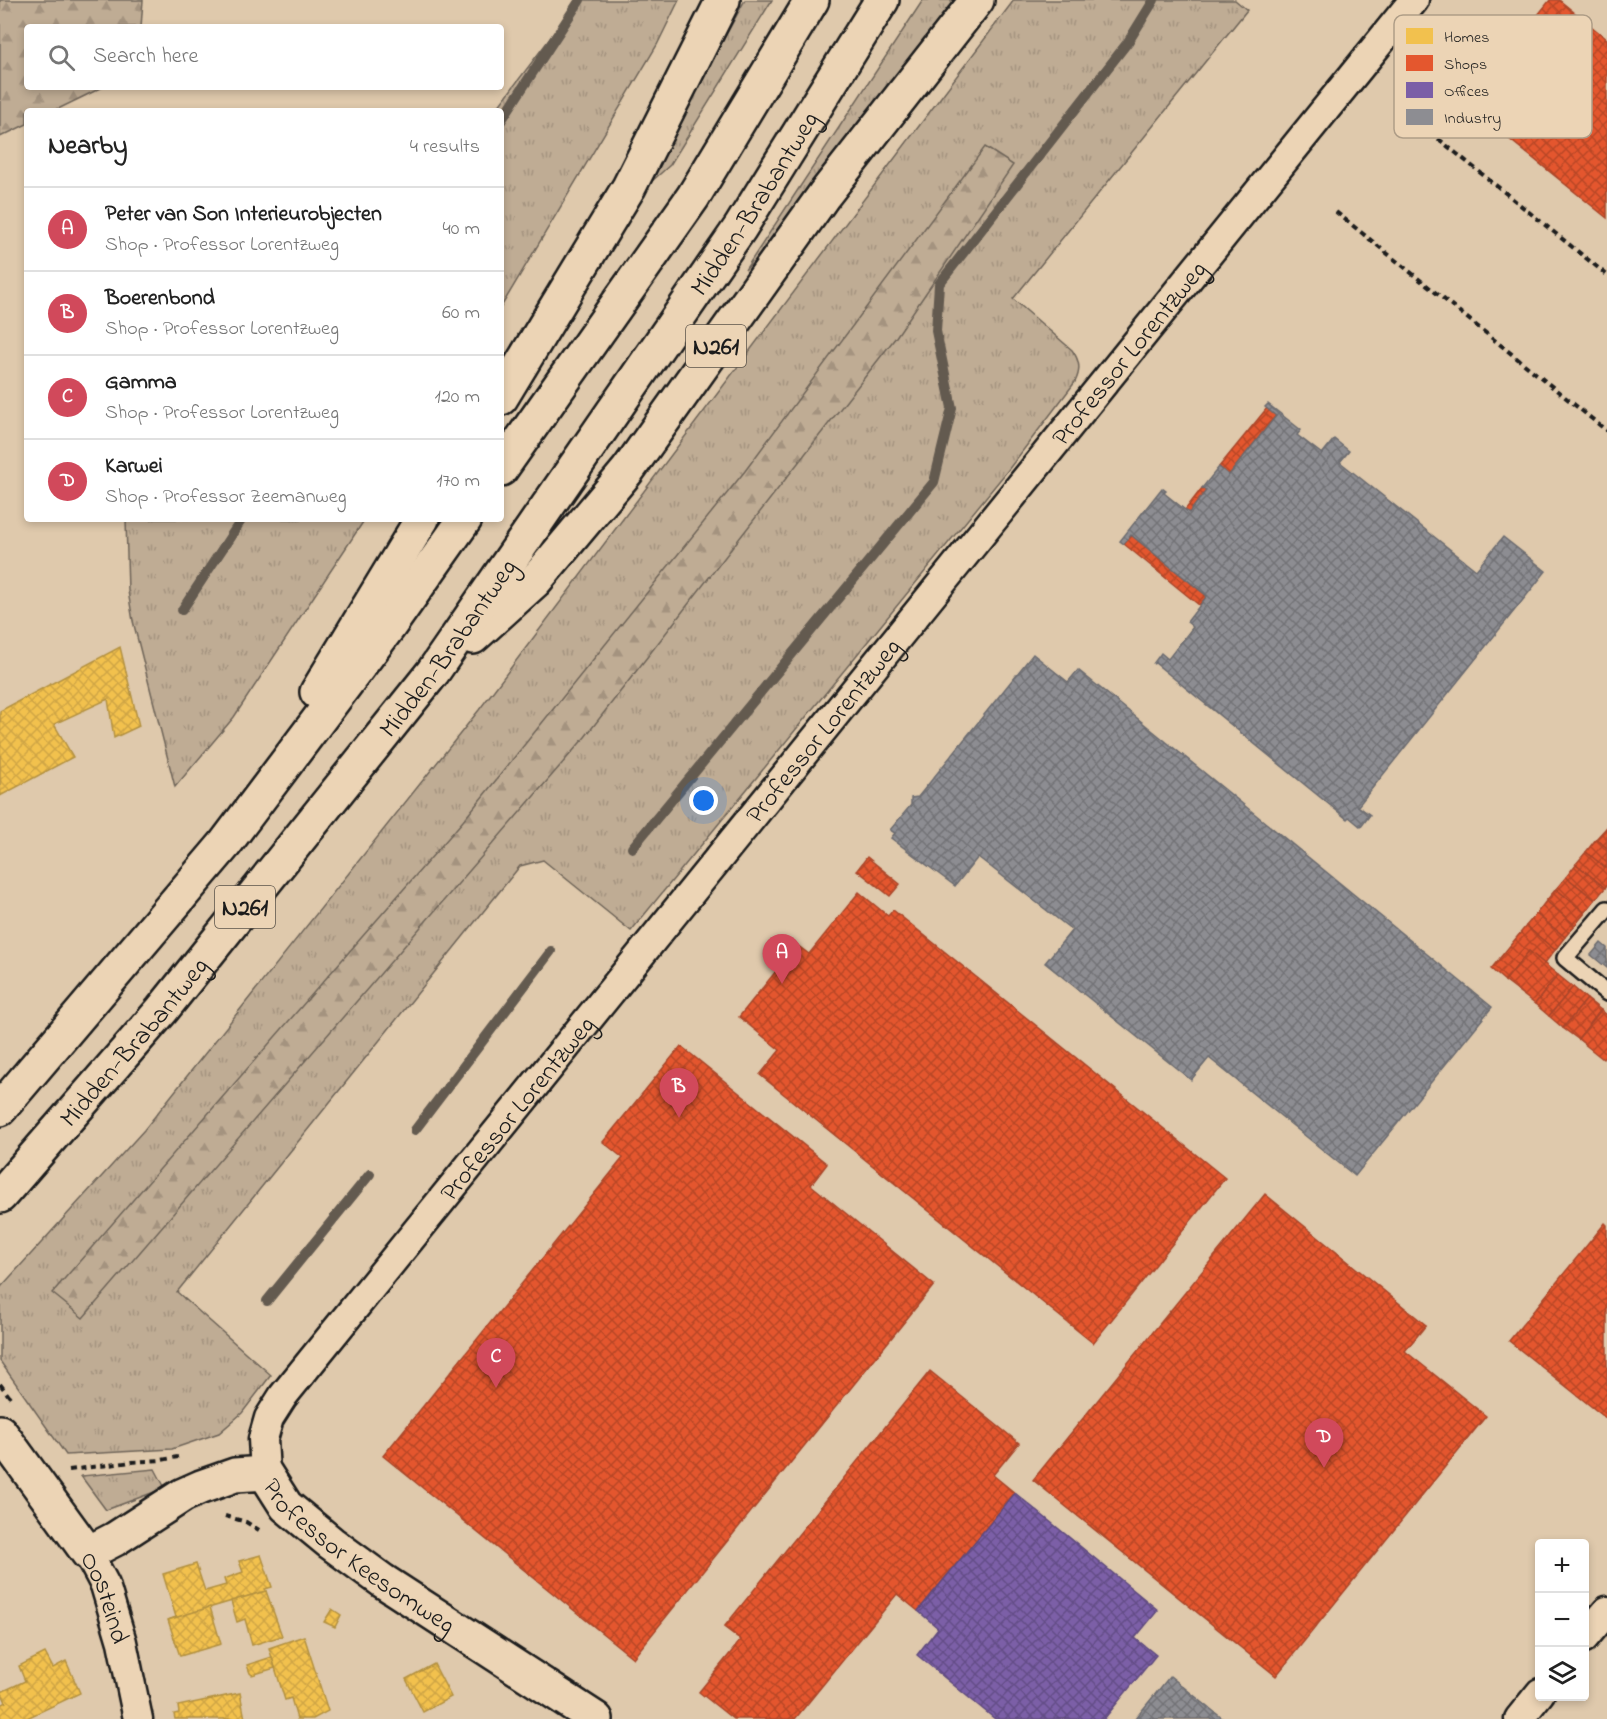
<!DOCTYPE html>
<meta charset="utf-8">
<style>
:root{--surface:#fff;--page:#f2f2f2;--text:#222;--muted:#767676;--line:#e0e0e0;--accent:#d1495b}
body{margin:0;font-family:"Indie Flower",sans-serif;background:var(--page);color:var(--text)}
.controls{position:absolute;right:18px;bottom:18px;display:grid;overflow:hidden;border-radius:6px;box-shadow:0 3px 9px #0003}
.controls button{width:54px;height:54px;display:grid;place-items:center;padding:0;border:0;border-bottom:2px solid var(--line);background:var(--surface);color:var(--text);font:30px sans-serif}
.you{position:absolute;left:704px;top:801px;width:21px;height:21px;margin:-15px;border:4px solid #fff;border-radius:50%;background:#1a73e8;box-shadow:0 0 0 9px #1a73e833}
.badge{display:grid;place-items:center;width:39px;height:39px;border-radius:50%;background:var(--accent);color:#fff;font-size:20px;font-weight:700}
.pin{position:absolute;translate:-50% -50px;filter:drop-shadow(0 2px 3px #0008)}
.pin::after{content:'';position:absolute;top:32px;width:21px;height:18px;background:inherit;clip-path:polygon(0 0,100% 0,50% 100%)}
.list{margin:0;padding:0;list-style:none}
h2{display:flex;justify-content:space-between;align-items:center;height:78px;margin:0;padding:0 24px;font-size:26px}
h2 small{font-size:20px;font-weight:400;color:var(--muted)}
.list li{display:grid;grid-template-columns:39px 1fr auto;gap:18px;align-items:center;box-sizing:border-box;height:84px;padding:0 24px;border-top:2px solid var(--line)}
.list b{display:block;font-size:22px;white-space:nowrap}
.list p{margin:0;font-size:20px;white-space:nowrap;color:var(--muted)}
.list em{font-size:20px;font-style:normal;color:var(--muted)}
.icon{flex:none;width:33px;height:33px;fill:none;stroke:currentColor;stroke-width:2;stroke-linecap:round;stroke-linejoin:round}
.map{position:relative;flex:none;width:1607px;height:1719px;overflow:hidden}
.search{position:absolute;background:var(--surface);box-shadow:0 3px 9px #0003;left:24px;top:24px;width:480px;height:66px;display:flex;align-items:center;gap:15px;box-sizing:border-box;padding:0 21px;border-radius:6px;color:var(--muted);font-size:22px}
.panel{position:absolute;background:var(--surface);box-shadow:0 3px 9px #0003;left:24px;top:108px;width:480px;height:414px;border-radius:6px}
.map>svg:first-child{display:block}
.grass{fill:url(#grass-tufts);stroke:#6e6458;stroke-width:1.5}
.forest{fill:url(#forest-firs);stroke:#6e6458;stroke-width:1.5}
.homes{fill:url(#homes-cross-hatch);stroke:#b2903f;stroke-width:1.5}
.shops{fill:url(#shops-cross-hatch);stroke:#a84529;stroke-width:1.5}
.offices{fill:url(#offices-cross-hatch);stroke:#5e4a7d;stroke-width:1.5}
.industry{fill:url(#industry-cross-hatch);stroke:#6b6b6f;stroke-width:1.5}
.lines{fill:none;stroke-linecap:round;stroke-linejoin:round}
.stream{stroke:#635a50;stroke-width:10}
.lane-casing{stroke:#1c1c1c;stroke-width:20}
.street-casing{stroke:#1c1c1c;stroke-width:33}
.secondary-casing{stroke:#1c1c1c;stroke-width:38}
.highway-casing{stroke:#1c1c1c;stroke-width:38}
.path{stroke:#1c1c1c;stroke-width:4;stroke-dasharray:6 4.5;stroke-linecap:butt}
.lane{stroke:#ecd4b5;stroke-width:15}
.street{stroke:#ecd4b5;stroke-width:28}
.secondary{stroke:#ecd4b5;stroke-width:33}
.highway{stroke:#ecd4b5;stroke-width:33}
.labels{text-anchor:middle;stroke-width:6;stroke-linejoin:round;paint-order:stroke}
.shield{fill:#ecd4b5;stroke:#5a534a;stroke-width:1.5}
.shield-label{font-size:24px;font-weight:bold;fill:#1c1c1c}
.street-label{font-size:26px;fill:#1c1c1c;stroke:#ecd4b5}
.key{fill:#ecd4b5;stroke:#ae9d87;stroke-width:1.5}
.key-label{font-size:16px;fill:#1c1c1c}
</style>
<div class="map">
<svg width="1607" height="1719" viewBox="0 0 1607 1719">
<defs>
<pattern id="grass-tufts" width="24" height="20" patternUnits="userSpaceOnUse" patternTransform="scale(1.5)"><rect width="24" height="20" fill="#bfac94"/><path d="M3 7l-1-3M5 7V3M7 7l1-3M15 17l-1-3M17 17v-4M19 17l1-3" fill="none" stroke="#a4937f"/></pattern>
<pattern id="forest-firs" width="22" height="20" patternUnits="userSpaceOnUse" patternTransform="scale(1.5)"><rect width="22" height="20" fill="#bfac94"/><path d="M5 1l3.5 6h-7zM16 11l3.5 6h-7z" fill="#a4937f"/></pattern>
<pattern id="homes-cross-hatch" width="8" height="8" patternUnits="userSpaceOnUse" patternTransform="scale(1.5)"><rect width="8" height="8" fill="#f2c14e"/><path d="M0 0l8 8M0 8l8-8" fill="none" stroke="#cfa544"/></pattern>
<pattern id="shops-cross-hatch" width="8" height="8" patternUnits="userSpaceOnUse" patternTransform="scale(1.5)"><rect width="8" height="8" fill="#e4572e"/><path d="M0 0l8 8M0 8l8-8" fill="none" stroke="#b84726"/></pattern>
<pattern id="offices-cross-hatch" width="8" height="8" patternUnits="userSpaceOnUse" patternTransform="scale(1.5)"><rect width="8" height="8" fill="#7b5ea7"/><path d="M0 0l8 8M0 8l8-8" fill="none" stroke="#644d87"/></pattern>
<pattern id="industry-cross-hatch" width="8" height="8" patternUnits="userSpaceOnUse" patternTransform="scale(1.5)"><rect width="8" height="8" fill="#8d8d92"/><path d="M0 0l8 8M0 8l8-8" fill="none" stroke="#727276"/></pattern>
</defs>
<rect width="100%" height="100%" fill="#dfc9ac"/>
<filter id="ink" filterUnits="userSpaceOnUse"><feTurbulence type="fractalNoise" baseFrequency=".0167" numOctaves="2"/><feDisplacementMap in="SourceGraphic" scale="12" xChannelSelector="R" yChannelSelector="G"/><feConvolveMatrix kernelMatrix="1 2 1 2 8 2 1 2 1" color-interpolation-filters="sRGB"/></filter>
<g filter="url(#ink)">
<g class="grass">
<polygon points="579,0 679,0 657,45 501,307 501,111 495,111"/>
<polygon points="745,0 772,0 670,165 642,190"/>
<polygon points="923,0 959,0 791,226 745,270"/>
<path d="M1014 0H1235L1247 10 1013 299 1072 350C1080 361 1081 370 1075 382L1008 470 631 931 543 860 520 866 177 1292 271 1375 242 1413 219 1433 172 1449 66 1455 0 1361V1288L144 1130 479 710Z"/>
<polygon points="126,519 365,519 234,717 175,787 133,621 128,591"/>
<polygon points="155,1469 165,1488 106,1510 81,1476"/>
</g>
<g class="forest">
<polygon points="0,0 143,0 141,27 27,27 27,87 103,87 54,111 27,111 27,124 0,137"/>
<polygon points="985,147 1013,165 896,337 585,737 83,1318 52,1293 463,821 745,471"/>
</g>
<g class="homes">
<polygon points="120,647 139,726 114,738 108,699 54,724 73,757 0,796 0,711"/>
<polygon points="261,1555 272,1587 265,1589 266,1591 168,1620 176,1617 163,1574 196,1564 205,1591 226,1585 224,1579 243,1572 239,1561"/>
<polygon points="266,1591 282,1636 252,1645 245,1619 237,1622 231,1601"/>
<polygon points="210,1607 221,1644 180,1656 168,1620"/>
<polygon points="332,1609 341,1615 335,1627 324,1622"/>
<polygon points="304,1636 328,1711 313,1719 297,1719 291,1698 285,1700 269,1648"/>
<polygon points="45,1653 53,1668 66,1661 80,1693 25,1719 0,1719 0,1705 6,1702 1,1692 25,1681 19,1666"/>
<polygon points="272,1657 275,1668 252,1675 250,1673 247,1665"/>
<polygon points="434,1664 451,1697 423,1712 406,1679"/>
<polygon points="240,1693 245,1719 175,1719 174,1714 179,1713 178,1706"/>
</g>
<g class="shops">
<polygon points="1550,0 1559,0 1607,39 1607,218 1466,104"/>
<polygon points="1267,408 1276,416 1229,475 1219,467"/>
<polygon points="1202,488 1206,491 1189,513 1185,510"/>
<polygon points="1131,535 1207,596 1199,605 1124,544"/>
<polygon points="1607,827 1607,848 1596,839"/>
<polygon points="1596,839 1607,848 1607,869 1586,852"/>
<polygon points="1586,852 1607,869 1607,885 1605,888 1576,864"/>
<polygon points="867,857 900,884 890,896 857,870"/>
<polygon points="1576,864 1605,888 1595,900 1566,877"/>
<polygon points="1566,877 1595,900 1585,913 1556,889"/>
<polygon points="1556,889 1585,913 1575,925 1546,901"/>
<polygon points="859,892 888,916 893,910 1225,1178 1093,1343 760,1075 780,1050 739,1017 797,945 809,954"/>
<polygon points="1546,901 1575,925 1565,937 1536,914"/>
<polygon points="1536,914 1565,937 1555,950 1526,926"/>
<polygon points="1526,926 1555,950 1544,964 1529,951 1505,981 1491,969"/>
<polygon points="1529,951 1558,975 1535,1004 1505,981"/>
<polygon points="1558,975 1573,987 1549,1016 1535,1004"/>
<polygon points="1573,987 1587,999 1563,1028 1549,1016"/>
<polygon points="1587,999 1601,1010 1578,1039 1563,1028"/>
<polygon points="1601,1010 1607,1015 1607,1054 1603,1059 1578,1039"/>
<polygon points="681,1046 827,1164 811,1185 934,1285 633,1658 383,1456 623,1158 603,1142"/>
<polygon points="1265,1194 1426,1325 1405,1351 1486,1416 1276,1676 1033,1480"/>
<polygon points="1605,1223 1607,1225 1607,1419 1509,1341"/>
<polygon points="930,1371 1019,1443 993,1475 1015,1493 918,1611 897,1594 795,1719 733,1719 699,1692 741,1640 724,1627"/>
</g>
<polygon class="offices" points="1015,1493 1158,1610 1135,1638 1156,1655 1104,1719 995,1719 917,1655 938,1628 918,1611"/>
<g class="industry">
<polygon points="1268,404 1301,430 1297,435 1322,454 1334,439 1349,451 1340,462 1476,570 1503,537 1546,571 1358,806 1370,815 1361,827 1349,817 1347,819 1155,663 1153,664 1161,653 1168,659 1193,627 1187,622 1207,596 1131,535 1124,544 1120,541 1162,488 1166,491 1164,493 1189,513 1206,491 1202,488 1219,467 1229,475 1276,416 1265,407"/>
<polygon points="1033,654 1068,682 1078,670 1492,1007 1355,1176 1209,1058 1191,1080 1045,963 1072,930 978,857 955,886 891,838 895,833 890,830 911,805 911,798 918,797"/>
<polygon points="1601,943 1607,948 1607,968 1591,955"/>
<polygon points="1170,1676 1223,1719 1135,1719"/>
</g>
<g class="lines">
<g class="stream">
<polyline points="501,121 580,0"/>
<polyline points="182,610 242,519"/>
<polyline points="632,848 934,482 952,408 936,331 939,284 1128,42 1154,0"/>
<polyline points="415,1130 551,951"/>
<polyline points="267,1301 370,1174"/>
</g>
<defs>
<polyline id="lane" points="1607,909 1565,958 1607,993"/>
<g id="street">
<path id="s1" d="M265 1473 263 1439 269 1418 283 1396 1414 0"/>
<path id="s2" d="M88 1553 105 1585 122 1642 138 1719"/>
<polyline points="1584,1638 1607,1611"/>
<polyline points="1519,1719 1540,1693"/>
</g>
<g id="secondary">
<path id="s3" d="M0 1432 88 1553 115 1539 183 1495 201 1487 235 1475 265 1473 286 1506 331 1543 383 1581 596 1719"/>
</g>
<g id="highway">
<polyline points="501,398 629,187 723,0"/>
<polyline points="501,469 693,197 812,0"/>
<polyline points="473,637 535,581 628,470 824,195 977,0"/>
<polyline points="317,692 422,519"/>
<polyline points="0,1109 225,844 390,625 465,519"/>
<path id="s4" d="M0 1196 162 1010 433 672 740 228 882 0"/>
</g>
</defs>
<use href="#lane" class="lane-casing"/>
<use href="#street" class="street-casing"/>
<use href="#secondary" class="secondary-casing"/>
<use href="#highway" class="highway-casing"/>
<g class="path">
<polyline points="1430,132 1607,275"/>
<polyline points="1336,212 1607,431"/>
<polyline points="0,1384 12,1400"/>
<polyline points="69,1470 132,1462 161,1460 178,1457"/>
<polyline points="225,1516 246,1522 259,1530"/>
</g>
<use href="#lane" class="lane"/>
<use href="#street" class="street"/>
<use href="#secondary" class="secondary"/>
<use href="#highway" class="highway"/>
</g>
</g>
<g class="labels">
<g class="shield">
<rect x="686" y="325" width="60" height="42" rx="4.5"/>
<rect x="215" y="886" width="60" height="42" rx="4.5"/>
</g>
<g class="shield-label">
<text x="716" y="354">N261</text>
<text x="245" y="915">N261</text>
</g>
<g class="street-label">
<text dy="9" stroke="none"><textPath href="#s4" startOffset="1248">Midden-Brabantweg</textPath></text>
<text dy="9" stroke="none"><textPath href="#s1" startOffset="1425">Professor Lorentzweg</textPath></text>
<text dy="9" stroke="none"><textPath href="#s4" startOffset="708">Midden-Brabantweg</textPath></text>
<text dy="9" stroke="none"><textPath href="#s1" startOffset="939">Professor Lorentzweg</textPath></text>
<text dy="9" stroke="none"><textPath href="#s4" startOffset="204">Midden-Brabantweg</textPath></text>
<text dy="9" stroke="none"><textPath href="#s1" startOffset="453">Professor Lorentzweg</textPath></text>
<text dy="9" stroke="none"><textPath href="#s3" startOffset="474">Professor Keesomweg</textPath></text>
<text dy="9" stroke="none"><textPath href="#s2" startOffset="48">Oosteind</textPath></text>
</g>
</g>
<rect x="1394" y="15" width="198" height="123" rx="9" class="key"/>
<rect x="1406" y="28" width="27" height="16" fill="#f2c14e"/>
<rect x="1406" y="55" width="27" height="16" fill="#e4572e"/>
<rect x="1406" y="82" width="27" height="16" fill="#7b5ea7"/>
<rect x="1406" y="109" width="27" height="16" fill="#8d8d92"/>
<g class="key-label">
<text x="1444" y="42">Homes</text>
<text x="1444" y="69">Shops</text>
<text x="1444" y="96">Offices</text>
<text x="1444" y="123">Industry</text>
</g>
</svg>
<div class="controls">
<button>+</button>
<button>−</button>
<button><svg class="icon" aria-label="layers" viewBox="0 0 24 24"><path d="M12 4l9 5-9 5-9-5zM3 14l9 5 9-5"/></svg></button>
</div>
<div class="you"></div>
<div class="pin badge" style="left:782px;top:984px">A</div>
<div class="pin badge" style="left:679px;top:1118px">B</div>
<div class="pin badge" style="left:496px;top:1388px">C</div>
<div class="pin badge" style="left:1324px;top:1468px">D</div>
<div class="search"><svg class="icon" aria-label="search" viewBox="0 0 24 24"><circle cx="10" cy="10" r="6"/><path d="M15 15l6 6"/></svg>Search here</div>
<section class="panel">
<h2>Nearby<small>4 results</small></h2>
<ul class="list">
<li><span class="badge">A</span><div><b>Peter van Son Interieurobjecten</b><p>Shop · Professor Lorentzweg</p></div><em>40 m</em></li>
<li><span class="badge">B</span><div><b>Boerenbond</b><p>Shop · Professor Lorentzweg</p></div><em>60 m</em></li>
<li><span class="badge">C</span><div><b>Gamma</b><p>Shop · Professor Lorentzweg</p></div><em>120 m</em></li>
<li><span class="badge">D</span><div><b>Karwei</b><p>Shop · Professor Zeemanweg</p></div><em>170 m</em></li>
</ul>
</section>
</div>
